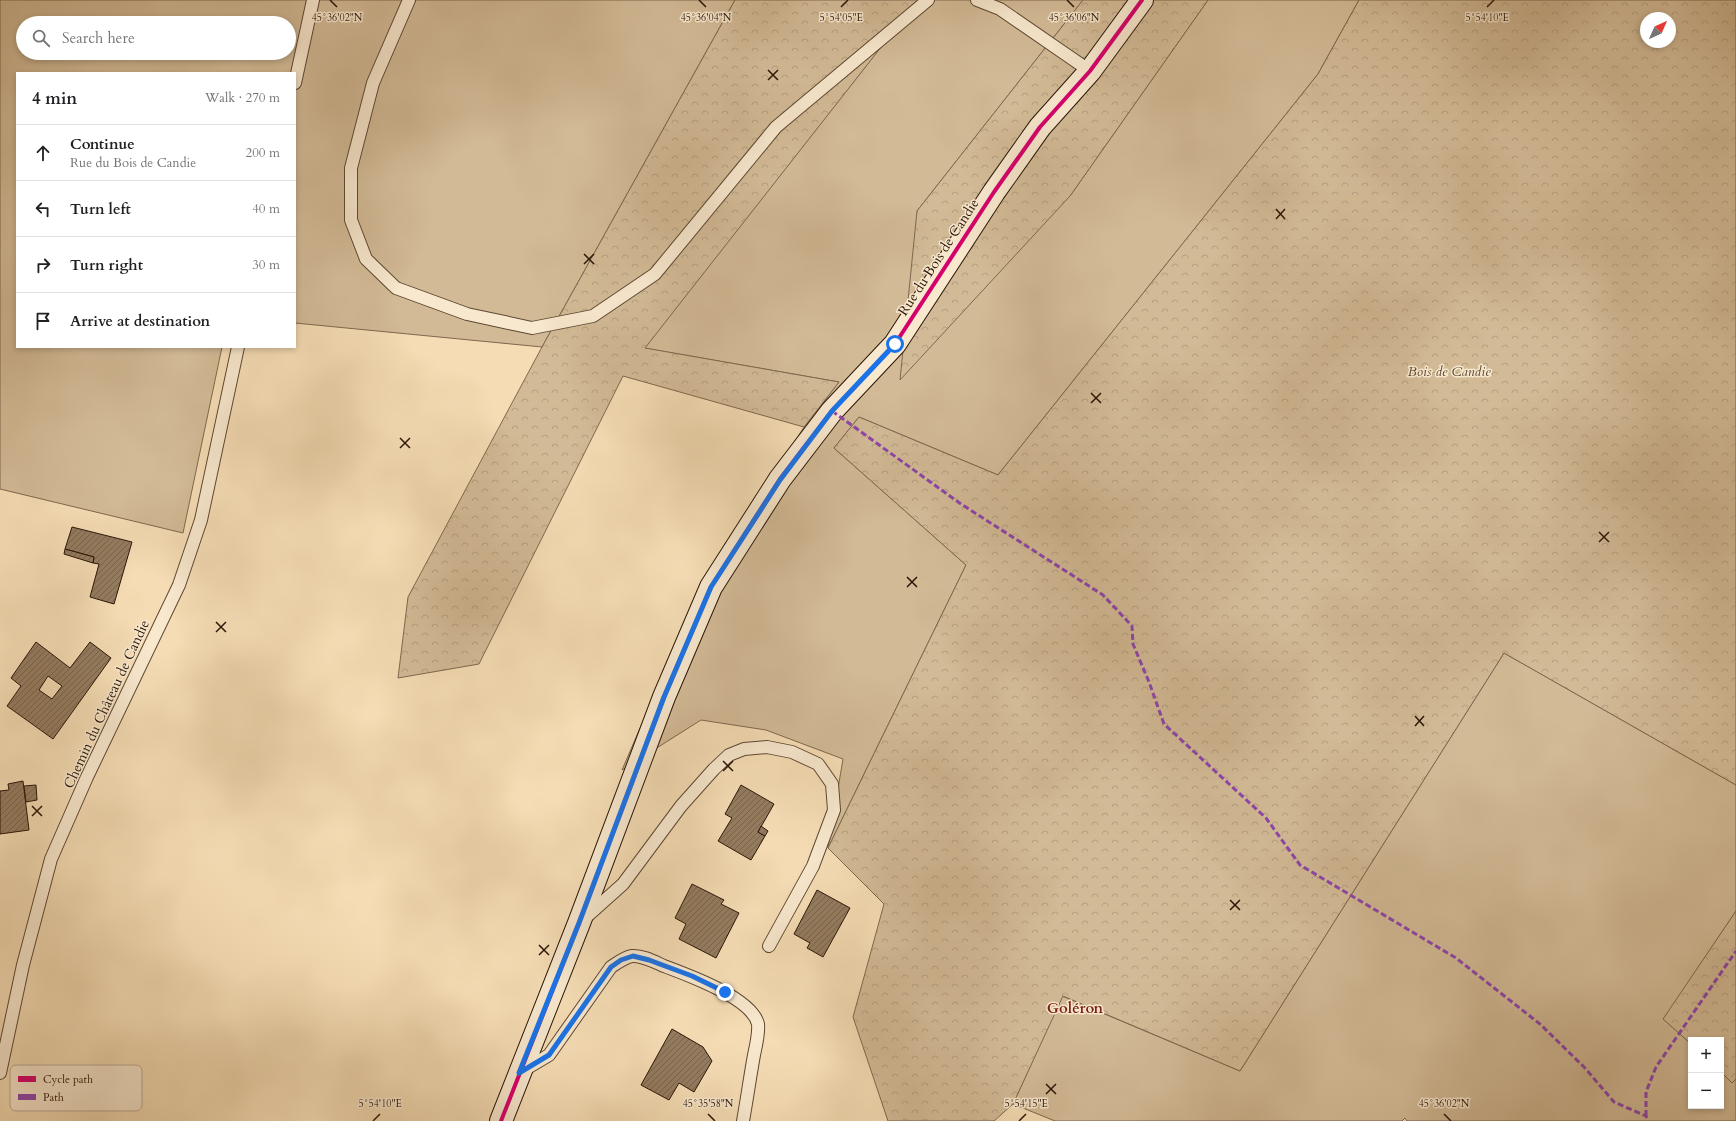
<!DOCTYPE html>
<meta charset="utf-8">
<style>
:root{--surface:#fff;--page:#f2f2f2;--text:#202124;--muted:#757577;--line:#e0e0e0}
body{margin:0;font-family:Cardo,serif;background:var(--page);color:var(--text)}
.controls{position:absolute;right:12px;bottom:12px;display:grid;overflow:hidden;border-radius:0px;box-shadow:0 2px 6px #0003}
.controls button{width:36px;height:36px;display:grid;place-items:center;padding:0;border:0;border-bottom:1px solid var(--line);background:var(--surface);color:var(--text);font:20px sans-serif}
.compass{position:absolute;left:1640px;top:12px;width:36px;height:36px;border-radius:50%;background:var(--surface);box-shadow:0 2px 6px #0003;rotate:45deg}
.stop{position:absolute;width:12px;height:12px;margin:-9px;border:3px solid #1a73e8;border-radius:50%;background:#fff}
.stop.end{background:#1a73e8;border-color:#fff;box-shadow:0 1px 4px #0008}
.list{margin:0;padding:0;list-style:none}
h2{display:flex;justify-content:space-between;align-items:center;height:52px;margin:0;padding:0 16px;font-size:17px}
h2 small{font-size:13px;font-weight:400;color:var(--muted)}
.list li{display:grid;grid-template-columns:26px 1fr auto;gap:12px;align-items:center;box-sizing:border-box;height:56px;padding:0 16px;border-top:1px solid var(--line)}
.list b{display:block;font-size:15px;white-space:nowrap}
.list p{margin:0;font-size:13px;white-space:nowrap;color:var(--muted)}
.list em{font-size:13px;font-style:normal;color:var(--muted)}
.icon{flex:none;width:22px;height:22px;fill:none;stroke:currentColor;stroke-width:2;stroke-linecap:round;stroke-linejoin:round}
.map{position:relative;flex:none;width:1736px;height:1121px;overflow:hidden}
.search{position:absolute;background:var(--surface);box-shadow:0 2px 6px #0003;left:16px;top:16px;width:280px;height:44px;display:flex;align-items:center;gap:10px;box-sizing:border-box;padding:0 14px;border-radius:22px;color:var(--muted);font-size:15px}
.panel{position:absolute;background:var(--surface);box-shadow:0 2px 6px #0003;left:16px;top:72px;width:280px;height:276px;border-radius:0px}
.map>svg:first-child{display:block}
.grass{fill:#d2ba96;stroke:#7e684e;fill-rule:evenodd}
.forest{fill:url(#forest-crowns);stroke:#7e684e;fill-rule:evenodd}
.building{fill:url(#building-hatch);stroke:#2a1506;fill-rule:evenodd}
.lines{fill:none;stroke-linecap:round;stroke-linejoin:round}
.lane-casing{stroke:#5d4732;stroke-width:14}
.secondary-casing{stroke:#2a1506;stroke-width:24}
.lane{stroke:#f8e8ce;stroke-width:12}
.secondary{stroke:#f8e8ce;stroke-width:22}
.quiet{stroke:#8e44ad;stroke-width:3;stroke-dasharray:6 3;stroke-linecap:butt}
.cycleway-casing{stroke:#f8e8ce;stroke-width:6}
.cycleway{stroke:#d6006c;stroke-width:4}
.route{stroke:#1a73e8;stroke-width:5}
.ticks{fill:none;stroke:#2a1506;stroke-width:1.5}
.labels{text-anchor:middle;stroke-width:3;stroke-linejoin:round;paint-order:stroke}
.street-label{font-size:14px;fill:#2a1506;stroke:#f8e8ce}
.park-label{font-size:14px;font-style:italic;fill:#5c4731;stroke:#f8e8ce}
.neighbourhood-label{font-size:15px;font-weight:bold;fill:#7a1f14;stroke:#f8e8ce}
.key{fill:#f8e8ce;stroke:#baa992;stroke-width:1}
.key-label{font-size:11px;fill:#2a1506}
.ticks-label{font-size:10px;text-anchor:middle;fill:#2a1506;stroke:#f8e8ce;stroke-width:3;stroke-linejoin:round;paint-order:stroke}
</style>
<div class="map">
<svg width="1736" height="1121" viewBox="0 0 1736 1121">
<defs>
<pattern id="forest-crowns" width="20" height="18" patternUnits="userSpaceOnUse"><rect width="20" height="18" fill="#d2ba96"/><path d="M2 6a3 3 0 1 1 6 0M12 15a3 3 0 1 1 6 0" fill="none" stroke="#b49f80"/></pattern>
<pattern id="building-hatch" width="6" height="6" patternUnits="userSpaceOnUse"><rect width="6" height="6" fill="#947c60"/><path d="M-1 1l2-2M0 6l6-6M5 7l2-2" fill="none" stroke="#79644d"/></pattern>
</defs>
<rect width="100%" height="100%" fill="#f5dcb4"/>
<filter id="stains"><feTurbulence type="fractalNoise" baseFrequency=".005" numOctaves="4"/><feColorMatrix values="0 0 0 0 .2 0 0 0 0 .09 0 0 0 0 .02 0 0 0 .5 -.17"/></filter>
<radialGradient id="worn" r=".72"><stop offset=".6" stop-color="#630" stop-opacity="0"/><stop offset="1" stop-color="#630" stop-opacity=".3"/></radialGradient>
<g class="grass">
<path d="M0 0H735L542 347 295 323V73H17V347H222L183 533 0 489ZM23 23H289V53H23Z"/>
<polygon points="918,0 1083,0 917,211 1070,196 1208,0 1359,0 1318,74 998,475 859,417 834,448 966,565 828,848 843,759 766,730 701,720 622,770 699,591 804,427 839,382 644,348"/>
<polygon points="1504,653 1736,785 1736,911 1664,1019 1691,1044 1691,1106 1721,1106 1721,1072 1732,1082 1736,1079 1736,1121 1407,1121 1405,1118 1402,1121 1055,1121 1013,1104 1062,996 1240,1071"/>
</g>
<g class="forest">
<polygon points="735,0 918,0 645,348 839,382 804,427 623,376 479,664 398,678 408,597 542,347"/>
<polygon points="1083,0 1208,0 1070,196 900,380 917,211"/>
<path d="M1359 0H1736V785L1504 653 1240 1071 1063 996 1013 1104 994 1121H888L853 1017 884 904 828 848 966 565 834 448 859 417 998 475 1318 74ZM1646 18H1670V42H1646Z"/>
<polygon points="1736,911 1736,1079 1732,1083 1721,1072 1721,1040 1691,1040 1691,1044 1663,1019"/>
</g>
<g class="building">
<polygon points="72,527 132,542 114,604 90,597 99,564 93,563 94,557 65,549"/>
<polygon points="65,549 94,557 93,563 64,554"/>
<path d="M36 642 70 668 90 642 111 658 53 739 7 706 21 686 11 678ZM48 676 62 686 52 699 39 690Z"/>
<polygon points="23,781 29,830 0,834 0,791 9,790 8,784"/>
<polygon points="36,785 37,800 26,802 24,786"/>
<polygon points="741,785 774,804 758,832 765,836 751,860 718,841 732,818 725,814"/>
<polygon points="761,826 768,831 765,836 758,832"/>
<polygon points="692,884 724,900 721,904 739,913 716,958 679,939 686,924 675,918"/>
<polygon points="817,890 850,908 823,957 807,948 810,943 794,934"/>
<polygon points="672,1029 703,1047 712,1061 694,1092 679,1083 669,1100 641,1085"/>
</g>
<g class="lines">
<defs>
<g id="lane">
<polyline points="409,0 373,83 351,168 351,220 366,259 396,288 467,314 532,328 593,316 655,274 776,127 928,0"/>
<polyline points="977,0 1000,9 1090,71"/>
<polyline points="295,83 313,0"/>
<polyline points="585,918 623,884 681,806 714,769 729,755 744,749 767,747 792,752 818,764 832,784 834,810 813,866 769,946"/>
<path d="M522 1071 549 1055 611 967C617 963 625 957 632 956 642 955 655 962 664 966 688 975 752 998 758 1024 759 1033 756 1046 754 1055 750 1077 747 1099 743 1121"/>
<polyline points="0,1073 23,965 51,859 87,777 179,585 201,520 238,347"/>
</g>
<polyline id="secondary" points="501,1121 579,923 664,697 711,587 780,479 832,411 895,344 994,192 1040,127 1090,71 1142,0"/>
</defs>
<use href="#lane" class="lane-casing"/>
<use href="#secondary" class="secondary-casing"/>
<use href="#lane" class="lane"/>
<use href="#secondary" class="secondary"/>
<g class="quiet">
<polyline points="832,411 961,504 1103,595 1132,626 1133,644 1149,682 1164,724 1266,818 1300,865 1456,958 1540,1024 1584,1067 1614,1102 1646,1116 1648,1121"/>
<polyline points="1646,1116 1646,1092 1656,1067 1736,951"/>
</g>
<defs>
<polyline id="cycleway" points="501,1121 579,923 664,697 711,587 780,479 832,411 895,344 994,192 1040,127 1090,71 1142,0"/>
</defs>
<use href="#cycleway" class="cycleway-casing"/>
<use href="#cycleway" class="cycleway"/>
</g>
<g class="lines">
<polyline class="route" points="725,992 692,976 649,960 633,956 621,960 611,967 549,1055 519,1073 579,923 664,697 711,587 780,480 832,411 895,344"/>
</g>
<path class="ticks" d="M330 0 337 7M699 0 706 7M1067 0 1074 7M841 7 848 0M1487 7 1494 0M768 70 778 80M768 80 778 70M1276 209 1285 219M1276 219 1285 209M584 254 594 264M584 264 594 254M1091 393 1101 403M1091 403 1101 393M400 438 410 448M400 448 410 438M1599 532 1609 542M1599 542 1609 532M907 577 917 587M907 587 917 577M216 622 226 632M216 632 226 622M1415 716 1424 726M1415 726 1424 716M723 761 733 771M723 771 733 761M32 806 42 816M32 816 42 806M1230 900 1240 910M1230 910 1240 900M539 945 549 955M539 955 549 945M1046 1084 1056 1094M1046 1094 1056 1084M708 1114 715 1121M1444 1114 1451 1121M373 1121 380 1114M1019 1121 1026 1114"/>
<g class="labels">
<g class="street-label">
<text transform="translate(938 257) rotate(-57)" y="5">Rue du Bois de Candie</text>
<text transform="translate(106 704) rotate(-65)" y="5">Chemin du Château de Candie</text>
</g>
<g class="park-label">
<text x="1449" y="376">Bois de Candie</text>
</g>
<g class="neighbourhood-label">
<text x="1075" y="1013">Goléron</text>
</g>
</g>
<rect x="10" y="1065" width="132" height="46" rx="6" class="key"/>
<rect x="18" y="1076" width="18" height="6" fill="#d6006c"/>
<rect x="18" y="1094" width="18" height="6" fill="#8e44ad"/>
<g class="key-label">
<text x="43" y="1083">Cycle path</text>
<text x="43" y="1101">Path</text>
</g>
<g class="ticks-label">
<text x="337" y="21">45°36'02"N</text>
<text x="706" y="21">45°36'04"N</text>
<text x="841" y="21">5°54'05"E</text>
<text x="1074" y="21">45°36'06"N</text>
<text x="1487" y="21">5°54'10"E</text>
<text x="380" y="1107">5°54'10"E</text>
<text x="708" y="1107">45°35'58"N</text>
<text x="1026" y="1107">5°54'15"E</text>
<text x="1444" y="1107">45°36'02"N</text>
</g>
<rect width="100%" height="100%" filter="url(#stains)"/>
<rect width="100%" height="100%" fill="url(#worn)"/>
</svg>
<div class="controls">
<button>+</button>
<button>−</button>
</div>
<svg class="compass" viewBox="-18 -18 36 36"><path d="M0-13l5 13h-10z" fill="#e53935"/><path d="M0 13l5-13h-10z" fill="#757577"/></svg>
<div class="stop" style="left:895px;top:344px"></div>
<div class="stop end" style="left:725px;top:992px"></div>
<div class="search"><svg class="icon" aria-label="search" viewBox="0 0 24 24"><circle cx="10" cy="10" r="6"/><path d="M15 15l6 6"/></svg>Search here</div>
<section class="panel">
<h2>4 min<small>Walk · 270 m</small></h2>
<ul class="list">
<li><svg class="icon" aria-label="ahead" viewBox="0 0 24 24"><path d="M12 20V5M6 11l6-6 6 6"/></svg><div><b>Continue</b><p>Rue du Bois de Candie</p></div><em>200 m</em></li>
<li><svg class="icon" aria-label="left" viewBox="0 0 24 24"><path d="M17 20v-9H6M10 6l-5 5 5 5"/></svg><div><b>Turn left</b></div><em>40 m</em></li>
<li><svg class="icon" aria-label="right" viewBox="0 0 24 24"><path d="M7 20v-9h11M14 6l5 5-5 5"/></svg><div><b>Turn right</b></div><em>30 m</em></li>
<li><svg class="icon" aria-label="arrive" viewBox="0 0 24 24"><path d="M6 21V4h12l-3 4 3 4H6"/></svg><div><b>Arrive at destination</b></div></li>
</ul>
</section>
</div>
